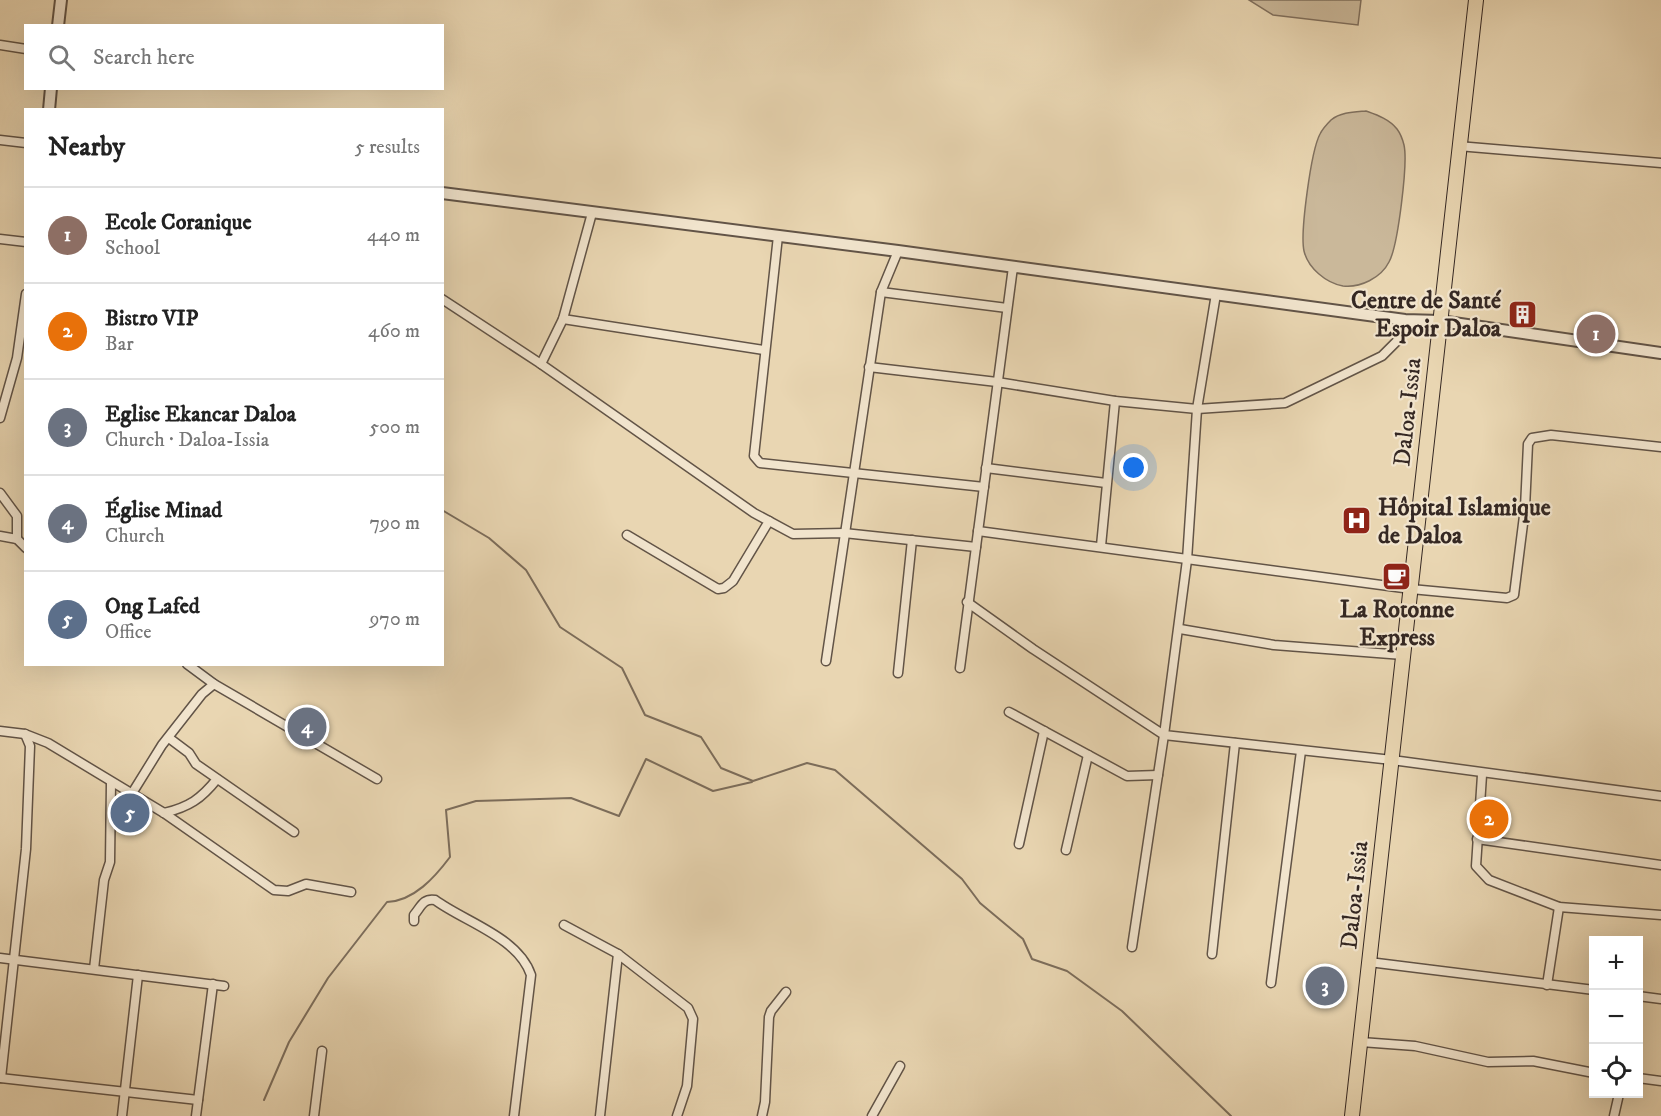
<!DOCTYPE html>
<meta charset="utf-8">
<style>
:root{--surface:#fff;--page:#f6f6f6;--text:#222;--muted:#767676;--line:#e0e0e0;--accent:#0b8043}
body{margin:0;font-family:"IM FELL DW Pica",serif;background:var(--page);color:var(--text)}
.controls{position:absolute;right:18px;bottom:18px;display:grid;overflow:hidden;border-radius:0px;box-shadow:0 6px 24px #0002}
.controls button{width:54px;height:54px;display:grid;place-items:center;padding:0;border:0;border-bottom:2px solid var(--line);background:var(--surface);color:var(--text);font:30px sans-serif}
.you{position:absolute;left:1134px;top:468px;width:21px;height:21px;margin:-15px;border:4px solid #fff;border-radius:50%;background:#1a73e8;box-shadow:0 0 0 9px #1a73e833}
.badge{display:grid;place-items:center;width:39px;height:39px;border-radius:50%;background:var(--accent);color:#fff;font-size:20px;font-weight:700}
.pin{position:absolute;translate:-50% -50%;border:3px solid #fff;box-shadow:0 2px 6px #0006}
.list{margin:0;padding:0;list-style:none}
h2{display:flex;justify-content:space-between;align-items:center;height:78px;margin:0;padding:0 24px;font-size:26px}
h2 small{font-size:20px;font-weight:400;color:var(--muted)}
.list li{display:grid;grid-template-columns:39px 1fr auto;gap:18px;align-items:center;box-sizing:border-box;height:96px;padding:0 24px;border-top:2px solid var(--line)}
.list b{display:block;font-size:22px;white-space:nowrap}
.list p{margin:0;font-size:20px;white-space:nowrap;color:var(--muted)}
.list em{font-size:20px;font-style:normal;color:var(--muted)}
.icon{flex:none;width:33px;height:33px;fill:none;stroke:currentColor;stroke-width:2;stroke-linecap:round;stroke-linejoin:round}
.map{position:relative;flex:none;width:1661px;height:1116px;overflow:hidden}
.search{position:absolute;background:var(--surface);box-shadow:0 6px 24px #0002;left:24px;top:24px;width:420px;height:66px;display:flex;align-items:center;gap:15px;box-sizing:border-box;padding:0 21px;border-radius:0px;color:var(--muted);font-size:22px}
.panel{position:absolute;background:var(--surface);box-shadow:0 6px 24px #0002;left:24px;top:108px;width:420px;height:558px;border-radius:0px}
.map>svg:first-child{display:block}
.green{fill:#cab89a;stroke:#80705e;stroke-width:1.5}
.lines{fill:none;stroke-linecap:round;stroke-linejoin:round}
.stream{stroke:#7c6d5b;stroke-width:2}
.minor-casing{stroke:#625447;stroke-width:11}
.tertiary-casing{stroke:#625447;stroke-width:14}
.primary-casing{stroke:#352823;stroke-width:16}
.minor{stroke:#f1e4cd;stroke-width:8}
.tertiary{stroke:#f1e4cd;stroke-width:10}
.primary{stroke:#e9d6b2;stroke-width:14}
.labels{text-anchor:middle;stroke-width:4.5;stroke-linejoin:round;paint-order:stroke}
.poi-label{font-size:24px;font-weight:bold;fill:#352823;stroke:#f1e4cd;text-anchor:end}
.street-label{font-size:24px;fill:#352823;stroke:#f1e4cd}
</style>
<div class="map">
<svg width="1661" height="1116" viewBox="0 0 1661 1116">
<rect width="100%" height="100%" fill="#e9d6b2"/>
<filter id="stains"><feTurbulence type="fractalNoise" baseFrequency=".00333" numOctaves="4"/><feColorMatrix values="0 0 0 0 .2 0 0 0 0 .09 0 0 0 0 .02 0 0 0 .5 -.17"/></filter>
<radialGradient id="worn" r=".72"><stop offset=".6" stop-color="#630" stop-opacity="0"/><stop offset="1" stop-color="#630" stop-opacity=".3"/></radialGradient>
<g class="green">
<polygon points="1249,0 1361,0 1358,25 1273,15"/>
<path d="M1366 111C1377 115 1389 119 1397 129 1400 133 1403 141 1404 145 1408 163 1398 246 1389 262 1381 278 1360 288 1343 286 1326 283 1308 268 1304 251 1300 233 1311 151 1320 134 1322 130 1327 124 1331 120 1341 112 1354 112 1366 111Z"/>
</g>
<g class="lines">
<g class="stream">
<polyline points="442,510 489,538 526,570 560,627 622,668 645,715 701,737 721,768 753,781 807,763 835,770 962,879 980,903 1023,939 1032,959 1067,971 1122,1011 1231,1116"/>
<path d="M264 1100 289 1042 328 978 387 902C414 901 435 877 450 857L446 810 476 801 571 798 619 816 646 759 713 791 752 782"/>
</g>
<defs>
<g id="minor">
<polyline points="0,45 26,49"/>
<polyline points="0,140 26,143"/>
<polyline points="1458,146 1661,163"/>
<polyline points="778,236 754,456 760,463 984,487"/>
<polyline points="0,239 26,242"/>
<polyline points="881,292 1007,308"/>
<polyline points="1216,294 1197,409 1187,560 1164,735 1392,760 1661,796"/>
<polyline points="442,299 541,364 754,513 793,534 844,533 976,547"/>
<polyline points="563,319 764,350"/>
<polyline points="541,364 563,319 592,213"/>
<polyline points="869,367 997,382 1115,401 1197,409 1285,403 1382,356 1399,339 1405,320"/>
<polyline points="0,418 17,358 26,294"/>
<polyline points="986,468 1106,483"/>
<polyline points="0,493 17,516 17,539"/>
<polyline points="978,531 1411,589 1507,598 1514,595 1525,508 1528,444 1532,438 1551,435 1661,447"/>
<polyline points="627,535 718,589 724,588 733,581 769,521"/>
<polyline points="0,536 17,539 26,548"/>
<polyline points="1101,546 1115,401"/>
<polyline points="967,602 1033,649 1164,735 1132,947"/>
<polyline points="1180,629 1274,645 1403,655"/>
<polyline points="826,661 881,292 898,251"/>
<polyline points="187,664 214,684 377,779"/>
<polyline points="960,668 1013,267"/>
<polyline points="898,673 912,540"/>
<polyline points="1009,712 1127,776 1158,775"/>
<polyline points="0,731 25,734 48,743 164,813 274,890 288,891 306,884 351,892"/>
<polyline points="169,738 189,753 196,764 294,832"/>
<polyline points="1482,775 1476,866 1489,880 1559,907 1661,915"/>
<polyline points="131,795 162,745 202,694 214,684"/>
<path d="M164 813C189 807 201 799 217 779"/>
<polyline points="1477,839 1661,865"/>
<polyline points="1019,844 1044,731"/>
<polyline points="1066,850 1088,755"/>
<path d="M414 921V915C421 907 423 898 435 900 465 922 518 937 531 975L514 1116"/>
<polyline points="564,925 618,954 688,1008 693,1019 687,1086 677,1116"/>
<polyline points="1212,954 1235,743"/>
<polyline points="0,958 224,986"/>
<polyline points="1369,962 1594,990"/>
<polyline points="94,969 104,880 110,862 111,783"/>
<polyline points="1271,983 1301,751"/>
<polyline points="1547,985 1559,907"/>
<polyline points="1638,996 1661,999"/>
<polyline points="1361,1042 1415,1046 1488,1062 1533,1061 1594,1073"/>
<polyline points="0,1078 198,1100"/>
<polyline points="1,1078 26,849 30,746 25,734"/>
<polyline points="1638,1078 1661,1081"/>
<polyline points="122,1116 138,975"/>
<polyline points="196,1116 213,984"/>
<polyline points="314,1116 322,1051"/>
<polyline points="600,1116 618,954"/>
<polyline points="762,1116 765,1102 769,1017 771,1011 786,992"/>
<polyline points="872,1116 900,1066"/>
<polyline points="1614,1116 1619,1094"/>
</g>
<g id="tertiary">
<polyline points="58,26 61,0"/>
<polyline points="49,110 51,88"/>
<polyline points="442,193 898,251 1405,320 1440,321 1661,353"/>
</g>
<polyline id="primary" points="1352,1116 1476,0"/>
</defs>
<use href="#minor" class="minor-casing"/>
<use href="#tertiary" class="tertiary-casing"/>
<use href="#primary" class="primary-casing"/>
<use href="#minor" class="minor"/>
<use href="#tertiary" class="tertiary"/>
<use href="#primary" class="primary"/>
</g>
<defs>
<symbol id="building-square" viewBox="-11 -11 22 22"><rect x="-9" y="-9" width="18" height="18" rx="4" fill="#8f2418" stroke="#f1e4cd"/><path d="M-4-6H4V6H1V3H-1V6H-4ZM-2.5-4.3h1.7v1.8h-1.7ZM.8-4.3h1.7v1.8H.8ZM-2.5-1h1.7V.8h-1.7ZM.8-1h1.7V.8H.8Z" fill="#fff"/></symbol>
<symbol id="hospital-square" viewBox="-11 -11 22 22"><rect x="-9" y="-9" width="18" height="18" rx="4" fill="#8f2418" stroke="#f1e4cd"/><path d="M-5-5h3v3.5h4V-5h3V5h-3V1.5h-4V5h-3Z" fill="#fff"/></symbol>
<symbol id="cafe-square" viewBox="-11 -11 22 22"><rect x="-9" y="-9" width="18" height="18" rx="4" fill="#8f2418" stroke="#f1e4cd"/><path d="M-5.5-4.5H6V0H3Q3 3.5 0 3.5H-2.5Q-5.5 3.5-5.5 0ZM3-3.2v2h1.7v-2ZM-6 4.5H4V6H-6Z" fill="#fff"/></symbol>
</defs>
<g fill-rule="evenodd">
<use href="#building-square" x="1506" y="298" width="33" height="33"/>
<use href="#hospital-square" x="1340" y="504" width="33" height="33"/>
<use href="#cafe-square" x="1380" y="560" width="33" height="33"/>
</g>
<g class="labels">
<g class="poi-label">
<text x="1501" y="308">Centre de Santé<tspan x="1501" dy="28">Espoir Daloa</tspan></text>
<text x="1378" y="515" text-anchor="start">Hôpital Islamique<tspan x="1378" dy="28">de Daloa</tspan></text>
<text x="1397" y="617" text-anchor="middle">La Rotonne<tspan x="1397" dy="28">Express</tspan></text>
</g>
<g class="street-label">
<text transform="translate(1407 412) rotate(-84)" y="8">Daloa-Issia</text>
<text transform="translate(1354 895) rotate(-84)" y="8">Daloa-Issia</text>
</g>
</g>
<rect width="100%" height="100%" filter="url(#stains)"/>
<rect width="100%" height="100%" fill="url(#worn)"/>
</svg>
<div class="controls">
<button>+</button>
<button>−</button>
<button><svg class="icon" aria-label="locate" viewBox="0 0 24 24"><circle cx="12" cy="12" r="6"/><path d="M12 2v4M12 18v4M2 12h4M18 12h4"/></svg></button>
</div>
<div class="you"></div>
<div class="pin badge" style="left:1596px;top:334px;background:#8d6e63">1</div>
<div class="pin badge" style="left:1489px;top:819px;background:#e8710a">2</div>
<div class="pin badge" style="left:1325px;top:986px;background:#6b7280">3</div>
<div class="pin badge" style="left:307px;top:727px;background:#6b7280">4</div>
<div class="pin badge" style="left:130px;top:813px;background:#5c6f8a">5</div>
<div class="search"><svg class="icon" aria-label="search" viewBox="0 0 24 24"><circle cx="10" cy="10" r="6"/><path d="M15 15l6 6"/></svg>Search here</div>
<section class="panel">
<h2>Nearby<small>5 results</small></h2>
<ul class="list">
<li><span class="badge" style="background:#8d6e63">1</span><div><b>Ecole Coranique</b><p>School</p></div><em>440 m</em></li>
<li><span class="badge" style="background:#e8710a">2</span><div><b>Bistro VIP</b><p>Bar</p></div><em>460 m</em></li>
<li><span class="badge" style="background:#6b7280">3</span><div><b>Eglise Ekancar Daloa</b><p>Church · Daloa-Issia</p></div><em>500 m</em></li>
<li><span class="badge" style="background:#6b7280">4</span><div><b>Église Minad</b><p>Church</p></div><em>790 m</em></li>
<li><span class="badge" style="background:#5c6f8a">5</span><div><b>Ong Lafed</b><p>Office</p></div><em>970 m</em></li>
</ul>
</section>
</div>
